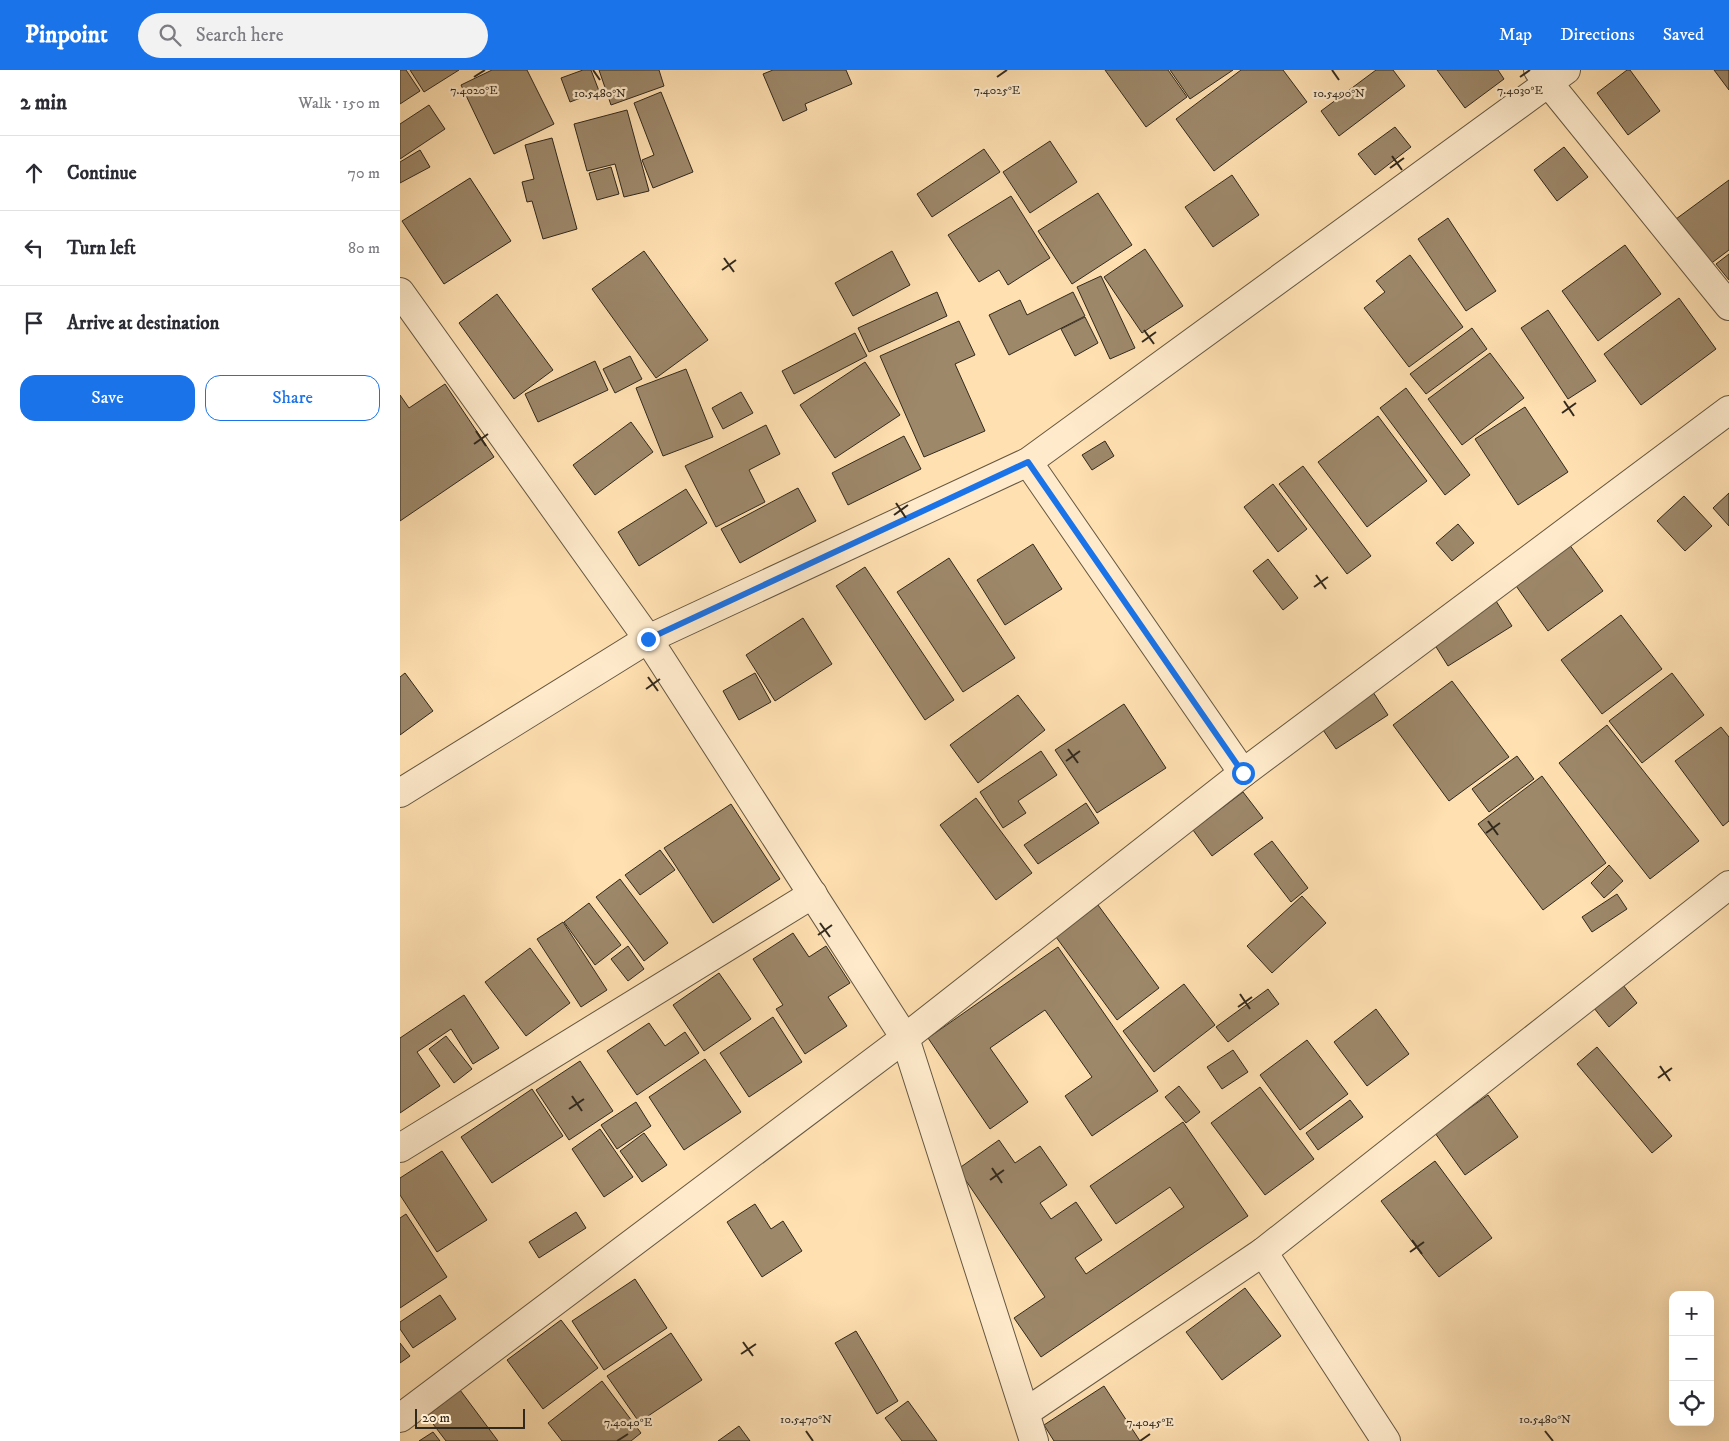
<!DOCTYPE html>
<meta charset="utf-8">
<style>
:root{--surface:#fff;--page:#f2f2f3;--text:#2b2b33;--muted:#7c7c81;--line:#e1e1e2;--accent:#1a73e8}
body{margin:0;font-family:"IM FELL DW Pica",serif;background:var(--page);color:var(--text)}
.controls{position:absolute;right:15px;bottom:15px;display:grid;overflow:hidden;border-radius:10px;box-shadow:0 5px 20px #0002}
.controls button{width:45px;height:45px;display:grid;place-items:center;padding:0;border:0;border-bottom:1px solid var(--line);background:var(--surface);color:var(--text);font:25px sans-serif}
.scale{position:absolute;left:15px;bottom:12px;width:110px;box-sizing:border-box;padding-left:5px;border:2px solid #32291d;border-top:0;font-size:14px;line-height:18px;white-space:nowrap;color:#32291d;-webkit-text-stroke:4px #ffebcc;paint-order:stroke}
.stop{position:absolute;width:15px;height:15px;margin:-11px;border:4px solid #1a73e8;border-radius:50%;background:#fff}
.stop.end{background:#1a73e8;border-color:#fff;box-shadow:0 1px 5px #0008}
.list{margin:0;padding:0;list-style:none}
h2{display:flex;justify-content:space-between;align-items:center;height:65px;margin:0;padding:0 20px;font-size:21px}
h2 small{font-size:16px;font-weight:400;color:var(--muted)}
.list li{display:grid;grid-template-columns:32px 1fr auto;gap:15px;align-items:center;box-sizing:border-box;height:75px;padding:0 20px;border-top:1px solid var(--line)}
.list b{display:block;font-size:19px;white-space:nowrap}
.list em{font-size:16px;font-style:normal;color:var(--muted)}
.actions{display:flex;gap:10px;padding:15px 20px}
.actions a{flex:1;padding:11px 0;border:1px solid var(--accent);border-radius:15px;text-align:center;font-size:18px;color:var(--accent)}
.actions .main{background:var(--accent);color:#fff}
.icon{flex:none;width:28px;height:28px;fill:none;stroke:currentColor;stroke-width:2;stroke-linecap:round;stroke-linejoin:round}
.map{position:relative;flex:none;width:1329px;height:1371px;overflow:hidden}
header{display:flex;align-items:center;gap:30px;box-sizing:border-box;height:70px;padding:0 25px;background:var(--accent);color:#fff}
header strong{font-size:24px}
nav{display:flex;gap:28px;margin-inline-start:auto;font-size:18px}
.search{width:350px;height:45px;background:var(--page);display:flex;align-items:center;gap:12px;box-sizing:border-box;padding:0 18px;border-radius:28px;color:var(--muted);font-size:19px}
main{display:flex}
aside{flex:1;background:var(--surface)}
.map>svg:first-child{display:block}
.building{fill:#9d886a;stroke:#32291d}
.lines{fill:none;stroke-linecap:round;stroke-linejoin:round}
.minor-casing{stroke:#655742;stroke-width:30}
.minor{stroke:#ffebcc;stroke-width:28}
.route{stroke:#1a73e8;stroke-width:6}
.ticks{fill:none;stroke:#32291d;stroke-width:2}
.ticks-label{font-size:12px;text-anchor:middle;fill:#32291d;stroke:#ffebcc;stroke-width:4.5;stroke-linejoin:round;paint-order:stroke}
</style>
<header>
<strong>Pinpoint</strong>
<div class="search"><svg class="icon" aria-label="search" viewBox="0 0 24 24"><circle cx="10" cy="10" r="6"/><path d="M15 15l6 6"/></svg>Search here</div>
<nav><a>Map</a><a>Directions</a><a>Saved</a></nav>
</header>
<main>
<aside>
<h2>2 min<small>Walk · 150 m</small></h2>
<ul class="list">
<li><svg class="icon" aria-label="ahead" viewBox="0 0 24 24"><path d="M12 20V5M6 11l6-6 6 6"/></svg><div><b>Continue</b></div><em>70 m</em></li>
<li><svg class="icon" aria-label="left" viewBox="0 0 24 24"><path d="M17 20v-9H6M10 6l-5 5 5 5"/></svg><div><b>Turn left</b></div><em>80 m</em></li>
<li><svg class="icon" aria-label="arrive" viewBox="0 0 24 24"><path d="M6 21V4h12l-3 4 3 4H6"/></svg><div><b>Arrive at destination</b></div></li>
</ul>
<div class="actions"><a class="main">Save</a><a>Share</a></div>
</aside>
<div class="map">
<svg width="1329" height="1371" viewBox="0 0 1329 1371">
<rect width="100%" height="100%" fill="#ffe0b1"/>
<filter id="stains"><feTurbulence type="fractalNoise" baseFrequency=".004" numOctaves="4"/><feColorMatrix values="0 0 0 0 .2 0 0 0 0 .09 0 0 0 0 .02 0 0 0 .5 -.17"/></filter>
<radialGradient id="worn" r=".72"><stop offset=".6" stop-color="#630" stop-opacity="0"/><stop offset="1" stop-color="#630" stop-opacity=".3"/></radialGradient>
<g class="building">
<polygon points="0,0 6,0 20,21 0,34"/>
<polygon points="10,0 59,0 24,22"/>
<polygon points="92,0 127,0 154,54 94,84 61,15"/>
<polygon points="183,0 191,0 199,21 170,32 161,8"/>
<polygon points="199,0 259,0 264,16 211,35"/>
<polygon points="373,0 446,0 452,14 405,34 407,40 383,51 363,4"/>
<polygon points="705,0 768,0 787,27 746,57"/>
<polygon points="770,0 833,0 790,29"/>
<polygon points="841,0 883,0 907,32 814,101 776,49"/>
<polygon points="976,0 993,0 1005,16 939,66 921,41"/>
<polygon points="1037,0 1098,0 1104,9 1065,38"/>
<polygon points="1227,0 1230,0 1260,41 1228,65 1197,23"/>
<polygon points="1314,0 1329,0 1329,20"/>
<polygon points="261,22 293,102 253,118 242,90 254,85 234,33"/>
<polygon points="29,35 45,59 0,89 0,54"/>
<polygon points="227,40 249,121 224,127 215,94 187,101 174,54"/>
<polygon points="995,57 1011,77 975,105 958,84"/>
<polygon points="152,68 177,159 143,169 132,131 127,132 122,112 134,109 125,75"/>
<polygon points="650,71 677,112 630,143 603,102"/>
<polygon points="1164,77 1188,107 1157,131 1134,100"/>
<polygon points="584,79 600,102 532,147 517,124"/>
<polygon points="20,80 30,97 0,113 0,92"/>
<polygon points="211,97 219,124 197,130 189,103"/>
<polygon points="832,105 859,145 813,177 785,137"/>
<polygon points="70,108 111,171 44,214 2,151"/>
<polygon points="1329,110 1329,180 1309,195 1276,149"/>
<polygon points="698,123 732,175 672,214 638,161"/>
<polygon points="611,126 650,188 608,215 599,200 579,212 548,165"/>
<polygon points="1048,148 1096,221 1066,241 1018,169"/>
<polygon points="1225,175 1261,224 1198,271 1162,221"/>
<polygon points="745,179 783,236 742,263 704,207"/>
<polygon points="244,181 308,270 256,308 192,219"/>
<polygon points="492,181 510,215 453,246 435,213"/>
<polygon points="1329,184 1329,210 1316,194"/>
<polygon points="1010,185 1063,257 1009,297 964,238 985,222 976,211"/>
<polygon points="701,206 735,278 710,289 677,217"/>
<polygon points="537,222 547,246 469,282 458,258"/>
<polygon points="673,222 685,246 609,285 589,245 620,230 627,245"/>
<polygon points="97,224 153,300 114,329 59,253"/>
<polygon points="1279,228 1316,279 1241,335 1204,284"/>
<polygon points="1148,240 1196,311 1168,329 1121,258"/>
<polygon points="685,247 698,273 675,286 661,259"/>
<polygon points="559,251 575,285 555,294 585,361 524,387 480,286"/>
<polygon points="1072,258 1087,279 1026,324 1010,304"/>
<polygon points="455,263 467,286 394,324 382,301"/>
<polygon points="1090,283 1124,328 1062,375 1028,329"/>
<polygon points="230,286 242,309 215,323 203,299"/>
<polygon points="195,291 208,320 138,352 125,324"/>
<polygon points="465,292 500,345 435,388 400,335"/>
<polygon points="286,299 313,367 263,386 236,318"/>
<polygon points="45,314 94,387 0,451 0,325 9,338"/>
<polygon points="1006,318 1070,405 1045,425 980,338"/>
<polygon points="341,322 353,343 323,359 312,338"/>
<polygon points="1125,337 1168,402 1118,435 1075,369"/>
<polygon points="978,346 1027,411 967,457 918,392"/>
<polygon points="231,352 253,382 195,425 173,395"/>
<polygon points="366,355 380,384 349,400 365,432 316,457 285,396"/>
<polygon points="504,366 521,399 448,435 432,403"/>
<polygon points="705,371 714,386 692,400 682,385"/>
<polygon points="903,396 971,486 947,504 879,414"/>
<polygon points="873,414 907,459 878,482 844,437"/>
<polygon points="398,418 416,451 340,493 321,459"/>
<polygon points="286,419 307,453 239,496 218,462"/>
<polygon points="1329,423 1329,456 1313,438"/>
<polygon points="1284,426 1312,456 1285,481 1257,451"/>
<polygon points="1058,454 1074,473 1052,491 1036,473"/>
<polygon points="633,474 662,519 605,555 577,510"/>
<polygon points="1169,474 1203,521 1148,561 1114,513"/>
<polygon points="549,488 615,588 563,622 497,522"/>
<polygon points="868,489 898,528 883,540 853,501"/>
<polygon points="465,497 554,630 525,650 436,516"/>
<polygon points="1096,531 1112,556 1048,596 1033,572"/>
<polygon points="1221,545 1262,599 1202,644 1161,590"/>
<polygon points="403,548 432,594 375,631 346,585"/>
<polygon points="5,603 33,641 0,665 0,607"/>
<polygon points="355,603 371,632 339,650 323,621"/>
<polygon points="1272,603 1304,645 1242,693 1209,651"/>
<polygon points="1052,611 1109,687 1049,731 993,655"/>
<polygon points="971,619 988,645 936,679 919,654"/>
<polygon points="618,625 645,660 578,713 550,675"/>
<polygon points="724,634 766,698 697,743 655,680"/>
<polygon points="1207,655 1299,771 1250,809 1159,693"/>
<polygon points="1321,657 1329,667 1329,751 1323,756 1275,691"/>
<polygon points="641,681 657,705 618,731 626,743 603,758 580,722"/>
<polygon points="1117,686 1134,709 1089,742 1072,719"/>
<polygon points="1142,706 1206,793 1143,840 1078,754"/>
<polygon points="843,722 863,748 812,786 793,760"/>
<polygon points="576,728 632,803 596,830 540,755"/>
<polygon points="686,733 699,753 638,794 624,775"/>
<polygon points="331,734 380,809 313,853 264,778"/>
<polygon points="872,771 908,818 891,832 854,784"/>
<polygon points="260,780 275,800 240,825 225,805"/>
<polygon points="1209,795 1223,811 1204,828 1191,813"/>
<polygon points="220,809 268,873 244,891 196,827"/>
<polygon points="1217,824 1227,839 1192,862 1182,847"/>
<polygon points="902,826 926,853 872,903 847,876"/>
<polygon points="189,833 221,875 195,895 164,852"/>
<polygon points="698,835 759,918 717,950 656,867"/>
<polygon points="163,852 207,920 181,937 137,869"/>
<polygon points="393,863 409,887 426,876 450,913 428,927 447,956 405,984 376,939 383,935 353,889"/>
<polygon points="228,876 244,899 228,911 211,889"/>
<polygon points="658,877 758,1021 692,1066 665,1026 692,1007 645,940 590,978 628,1032 590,1059 528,968"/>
<polygon points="130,878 170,933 126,966 85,912"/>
<polygon points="319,903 351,949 304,981 273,935"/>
<polygon points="784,914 815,955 754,1002 723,961"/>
<polygon points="1223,915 1237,933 1209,957 1194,938"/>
<polygon points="868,919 879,934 828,972 816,957"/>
<polygon points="64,925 99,978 73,994 51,959 17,982 40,1016 0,1043 0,968"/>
<polygon points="976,939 1009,984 967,1016 934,972"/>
<polygon points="373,947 402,992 349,1027 320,983"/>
<polygon points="249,953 265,976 285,962 299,983 237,1025 207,981"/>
<polygon points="46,966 72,999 54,1013 29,979"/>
<polygon points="907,970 948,1024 900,1060 860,1005"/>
<polygon points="1197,977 1272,1066 1252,1083 1177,994"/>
<polygon points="833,980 848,1002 822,1019 807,997"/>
<polygon points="305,989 341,1042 284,1080 249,1027"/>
<polygon points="180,991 213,1041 169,1070 136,1020"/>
<polygon points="779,1016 800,1042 786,1053 765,1027"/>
<polygon points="860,1017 914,1089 865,1125 811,1053"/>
<polygon points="132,1019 163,1066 92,1113 61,1067"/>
<polygon points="1088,1025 1118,1067 1065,1105 1035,1063"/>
<polygon points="950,1030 963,1047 918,1080 906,1063"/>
<polygon points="236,1032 251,1056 217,1079 201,1055"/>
<polygon points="783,1052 848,1146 641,1287 614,1248 645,1227 558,1099 599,1070 615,1093 640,1076 667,1115 640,1133 651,1149 676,1132 702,1170 675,1188 686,1204 784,1137 770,1117 716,1154 690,1116"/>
<polygon points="200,1059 233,1107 204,1127 172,1079"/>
<polygon points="244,1063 267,1095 242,1112 220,1081"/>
<polygon points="42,1081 87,1150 37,1182 0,1125 0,1108"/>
<polygon points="1035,1091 1092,1168 1039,1207 981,1131"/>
<polygon points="355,1134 371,1159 383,1151 402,1181 362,1207 327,1152"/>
<polygon points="176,1142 186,1158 139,1188 129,1172"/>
<polygon points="6,1144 47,1207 0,1238 0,1148"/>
<polygon points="235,1209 267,1258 204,1300 172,1251"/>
<polygon points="845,1218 881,1266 822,1310 786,1262"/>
<polygon points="40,1225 56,1249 13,1278 0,1259 0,1252"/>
<polygon points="161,1250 198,1298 143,1339 107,1290"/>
<polygon points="456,1261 498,1331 477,1344 435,1273"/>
<polygon points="271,1263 302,1310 239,1352 207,1306"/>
<polygon points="0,1273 10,1286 0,1293"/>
<polygon points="202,1311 241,1363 231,1371 162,1371 148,1353"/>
<polygon points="704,1316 740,1371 654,1371 644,1355"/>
<polygon points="60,1320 98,1371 46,1371 27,1346"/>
<polygon points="508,1331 537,1371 502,1371 485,1348"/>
<polygon points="339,1356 350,1371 318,1371"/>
<polygon points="33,1362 40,1371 19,1371"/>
</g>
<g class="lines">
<defs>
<g id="minor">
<polyline points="1138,0 1329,236"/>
<polyline points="0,222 248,569 505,968 634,1371"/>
<polyline points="628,392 843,703"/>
<polyline points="0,723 248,569 628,392 1166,0"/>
<polyline points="0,1078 413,824"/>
<polyline points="863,1182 986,1371"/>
<polyline points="626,1342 863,1182 1329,815"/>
<polyline points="0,1348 505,968 843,703 1329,340"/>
</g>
</defs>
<use href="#minor" class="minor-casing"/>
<use href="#minor" class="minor"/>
</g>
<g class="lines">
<polyline class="route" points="248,569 628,392 843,703"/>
</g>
<path class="ticks" d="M193 0 200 10M932 0 939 10M74 7 85 0M597 7 607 0M1120 7 1130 0M992 86 1002 100M990 98 1004 88M324 188 334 202M322 200 336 190M744 260 754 274M742 272 756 262M1164 331 1174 346M1162 343 1176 333M76 361 86 376M74 374 88 364M496 433 506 448M494 445 508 435M916 505 926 519M914 517 928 507M248 607 258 621M246 619 260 609M668 679 678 693M666 691 680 681M1088 751 1098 765M1086 763 1100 753M420 853 430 867M418 865 432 855M840 924 850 939M838 937 852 927M1260 996 1270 1011M1258 1008 1272 998M172 1026 182 1041M169 1039 184 1029M592 1098 602 1113M590 1110 604 1100M1012 1170 1022 1184M1010 1182 1024 1172M343 1272 353 1286M341 1284 356 1274M406 1361 413 1371M1145 1361 1153 1371M217 1371 228 1364M740 1371 750 1364"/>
<g class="ticks-label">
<text x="74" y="24">7.4020°E</text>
<text x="597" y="24">7.4025°E</text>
<text x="1120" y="24">7.4030°E</text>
<text x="200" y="27">10.5480°N</text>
<text x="939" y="27">10.5490°N</text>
<text x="406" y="1353">10.5470°N</text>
<text x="1145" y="1353">10.5480°N</text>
<text x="228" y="1356">7.4040°E</text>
<text x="750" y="1356">7.4045°E</text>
</g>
<rect width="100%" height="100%" filter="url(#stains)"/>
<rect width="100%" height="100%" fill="url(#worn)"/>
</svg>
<div class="controls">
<button>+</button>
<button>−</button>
<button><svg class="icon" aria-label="locate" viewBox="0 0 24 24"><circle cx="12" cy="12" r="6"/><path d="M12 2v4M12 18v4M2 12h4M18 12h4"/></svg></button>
</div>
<div class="scale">20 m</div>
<div class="stop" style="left:843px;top:703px"></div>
<div class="stop end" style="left:248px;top:569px"></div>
</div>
</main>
